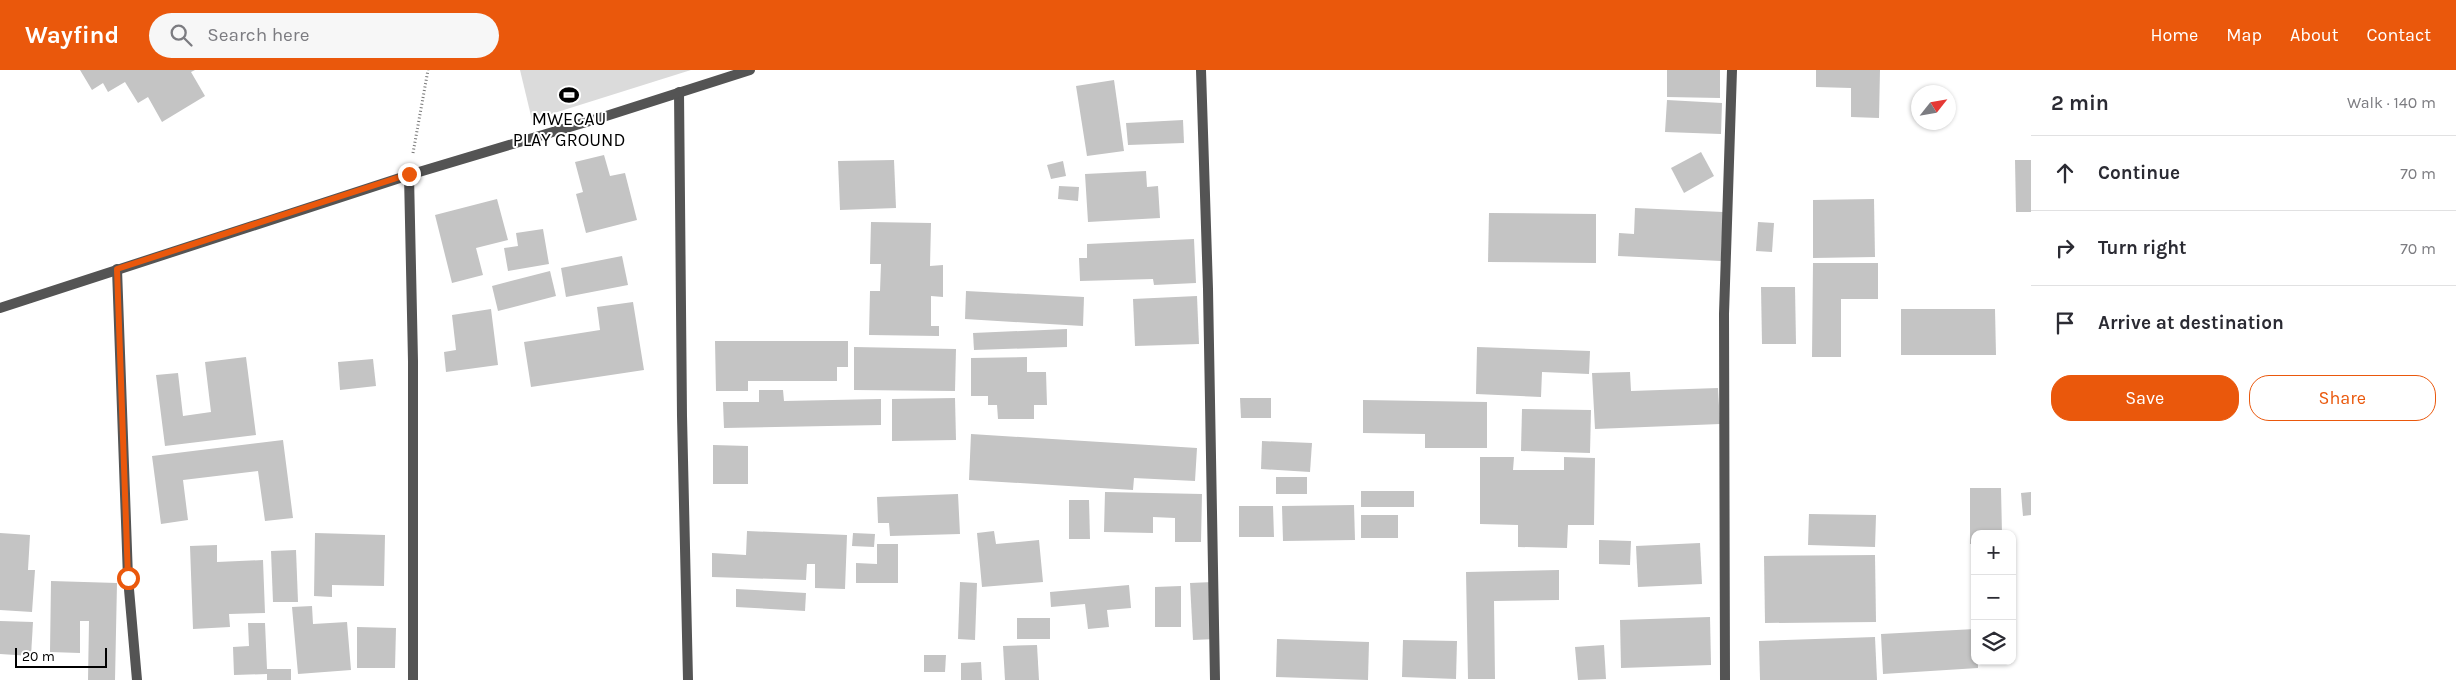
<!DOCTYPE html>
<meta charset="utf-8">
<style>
:root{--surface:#fff;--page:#f7f7f7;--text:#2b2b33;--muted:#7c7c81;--line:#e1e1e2;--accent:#ea580c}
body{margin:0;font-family:Karla,sans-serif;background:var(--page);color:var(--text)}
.controls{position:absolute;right:15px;bottom:15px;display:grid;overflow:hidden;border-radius:10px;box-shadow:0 1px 4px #0004}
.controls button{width:45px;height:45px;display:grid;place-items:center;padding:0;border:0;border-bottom:1px solid var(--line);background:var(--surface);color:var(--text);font:25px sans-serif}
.compass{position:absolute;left:1911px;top:15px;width:45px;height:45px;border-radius:50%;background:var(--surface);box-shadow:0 1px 4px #0004;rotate:59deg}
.scale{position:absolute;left:15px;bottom:12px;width:92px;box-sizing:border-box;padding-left:5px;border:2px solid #000;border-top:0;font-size:14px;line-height:18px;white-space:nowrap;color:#000;-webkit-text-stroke:4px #fff;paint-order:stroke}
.stop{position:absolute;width:15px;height:15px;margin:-11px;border:4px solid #ea580c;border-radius:50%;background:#fff}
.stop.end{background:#ea580c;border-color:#fff;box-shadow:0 1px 5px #0008}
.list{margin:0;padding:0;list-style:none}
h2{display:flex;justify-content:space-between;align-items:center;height:65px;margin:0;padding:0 20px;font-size:21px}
h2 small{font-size:16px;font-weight:400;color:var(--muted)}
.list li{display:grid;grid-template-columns:32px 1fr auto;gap:15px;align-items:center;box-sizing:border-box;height:75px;padding:0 20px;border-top:1px solid var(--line)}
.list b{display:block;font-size:19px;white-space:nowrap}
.list em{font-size:16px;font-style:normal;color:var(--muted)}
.actions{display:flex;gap:10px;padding:15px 20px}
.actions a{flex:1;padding:11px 0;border:1px solid var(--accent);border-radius:20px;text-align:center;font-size:18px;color:var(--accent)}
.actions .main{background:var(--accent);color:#fff}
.icon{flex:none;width:28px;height:28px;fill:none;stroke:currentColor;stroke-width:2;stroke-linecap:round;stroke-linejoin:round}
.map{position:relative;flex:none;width:2031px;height:610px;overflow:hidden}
header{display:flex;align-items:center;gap:30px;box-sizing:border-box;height:70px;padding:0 25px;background:var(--accent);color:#fff}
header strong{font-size:24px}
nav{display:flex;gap:28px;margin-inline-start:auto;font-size:18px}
.search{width:350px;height:45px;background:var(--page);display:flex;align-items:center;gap:12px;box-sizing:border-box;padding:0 18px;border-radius:28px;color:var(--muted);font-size:19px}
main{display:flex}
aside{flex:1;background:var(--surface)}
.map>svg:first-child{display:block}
.green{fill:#dbdbdb}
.building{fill:#c4c4c4}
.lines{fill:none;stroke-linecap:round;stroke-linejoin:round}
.path{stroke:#767676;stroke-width:3;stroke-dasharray:1 2.5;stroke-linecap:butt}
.minor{stroke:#545454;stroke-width:10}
.route{stroke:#ea580c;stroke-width:6}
.labels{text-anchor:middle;stroke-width:4;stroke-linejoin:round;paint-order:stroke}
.poi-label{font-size:18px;fill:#000;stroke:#fff}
</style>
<header>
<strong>Wayfind</strong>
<div class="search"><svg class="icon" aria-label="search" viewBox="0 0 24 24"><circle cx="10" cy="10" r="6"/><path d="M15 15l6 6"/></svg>Search here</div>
<nav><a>Home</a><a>Map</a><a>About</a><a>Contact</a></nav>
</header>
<main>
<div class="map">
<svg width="2031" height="610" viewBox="0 0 2031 610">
<rect width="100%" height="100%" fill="#fff"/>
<polygon class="green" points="520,0 691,0 532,50"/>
<g class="building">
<polygon points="80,0 195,0 191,2 205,26 162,52 148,27 138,33 125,12 108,22 103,13 92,20"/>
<polygon points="1667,0 1720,0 1720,28 1667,27"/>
<polygon points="1816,0 1880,0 1879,48 1851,47 1851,18 1816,17"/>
<polygon points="1114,10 1124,81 1087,86 1076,16"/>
<polygon points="1667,30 1722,33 1721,64 1665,62"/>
<polygon points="1183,50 1184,73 1128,75 1126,53"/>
<polygon points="1701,82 1714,106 1684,123 1671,98"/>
<polygon points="604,85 610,106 625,103 637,150 586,163 576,124 583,122 575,92"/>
<polygon points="894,90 896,138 840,140 838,91"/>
<polygon points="2015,90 2031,90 2031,142 2016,142"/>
<polygon points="1063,91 1066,106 1051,109 1047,95"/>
<polygon points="1146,101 1147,117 1158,116 1160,148 1088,152 1085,104"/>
<polygon points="1059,116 1079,117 1078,131 1058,129"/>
<polygon points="497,129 508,170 476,178 483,205 452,213 435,145"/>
<polygon points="1874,129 1875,187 1813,188 1813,130"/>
<polygon points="1635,138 1723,142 1721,191 1618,186 1619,163 1634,164"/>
<polygon points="1489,143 1596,144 1596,193 1488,192"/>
<polygon points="871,152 931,153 930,196 943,195 943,227 931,226 931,256 939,256 939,266 869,265 870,221 880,221 881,194 870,194"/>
<polygon points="1758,152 1774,153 1772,182 1756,181"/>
<polygon points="543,159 549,194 508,201 504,178 518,176 516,163"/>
<polygon points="1194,169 1196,213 1154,215 1153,209 1080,211 1079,188 1087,188 1087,174"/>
<polygon points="622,186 628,215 566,227 561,198"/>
<polygon points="1813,193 1878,193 1878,229 1841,229 1841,287 1812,287"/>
<polygon points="550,201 556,226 498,241 492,216"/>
<polygon points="1761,217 1795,217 1796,274 1762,274"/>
<polygon points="966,221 1084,227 1083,256 965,249"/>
<polygon points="1197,226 1199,274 1135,276 1133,229"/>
<polygon points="633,232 644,300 531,317 524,272 600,260 597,237"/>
<polygon points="491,239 498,295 446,302 444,282 456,280 452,245"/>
<polygon points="1901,239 1995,239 1996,285 1901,285"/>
<polygon points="1067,259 1067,277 974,280 973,263"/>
<polygon points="715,271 848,271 848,297 837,297 837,311 748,311 748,321 716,321"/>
<polygon points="854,277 956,279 955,321 854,320"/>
<polygon points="1477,277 1590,281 1589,304 1542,302 1541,327 1476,324"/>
<polygon points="246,287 256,365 165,376 156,305 178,303 183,346 211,342 205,292"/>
<polygon points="1027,287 1027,302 1046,302 1047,335 1034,335 1034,349 998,349 997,335 988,335 988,326 971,326 971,288"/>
<polygon points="373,289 376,316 340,320 338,292"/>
<polygon points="1630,302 1631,321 1718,318 1720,354 1595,359 1592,303"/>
<polygon points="759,320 783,320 784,331 881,329 881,355 724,358 723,332 759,332"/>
<polygon points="955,328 956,370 892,371 892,329"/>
<polygon points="1240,328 1271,328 1271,348 1241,348"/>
<polygon points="1363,330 1487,332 1487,378 1425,378 1425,364 1363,363"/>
<polygon points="1522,339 1591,340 1590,383 1521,381"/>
<polygon points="971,364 1197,378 1195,411 1134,408 1133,420 969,410"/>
<polygon points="283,370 293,448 265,451 258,401 183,410 188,450 161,454 152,386"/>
<polygon points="1262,371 1312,373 1310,402 1261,399"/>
<polygon points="713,375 748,376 748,414 713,414"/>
<polygon points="1480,387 1514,387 1513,400 1564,400 1564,387 1595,388 1594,455 1568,455 1567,478 1518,477 1518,455 1480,454"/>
<rect x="1276" y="407" width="31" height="17"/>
<polygon points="1970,418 2001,418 2002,464 1975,464 1975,474 1970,474"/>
<rect x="1361" y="421" width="53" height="16"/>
<polygon points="1105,422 1202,424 1201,472 1175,472 1175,448 1153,447 1153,463 1104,462"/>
<polygon points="2031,422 2031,445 2023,446 2021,423"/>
<polygon points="958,424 960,464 890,466 889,453 878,453 877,427"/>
<polygon points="1069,430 1089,430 1090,469 1069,469"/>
<polygon points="1354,435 1355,470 1283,471 1282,436"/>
<polygon points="1239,436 1273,436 1274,467 1239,467"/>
<polygon points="1809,444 1876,445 1875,477 1808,475"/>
<rect x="1361" y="445" width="37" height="23"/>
<polygon points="747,461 847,465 845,519 815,518 815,494 807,494 806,510 712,507 712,483 746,485"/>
<polygon points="994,461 996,474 1039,470 1043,512 982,517 977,463"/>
<polygon points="0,463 30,465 28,500 35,500 32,542 0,540"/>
<polygon points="315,463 385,465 384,516 332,515 332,527 314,526"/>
<polygon points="853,463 875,464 874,477 852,476"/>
<polygon points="1599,470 1631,471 1630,495 1599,494"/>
<polygon points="1700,473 1702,514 1638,517 1636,476"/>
<polygon points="877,474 898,474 898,513 856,513 856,493 877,494"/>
<polygon points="217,475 217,492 263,490 265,543 229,544 230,557 193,559 190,476"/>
<polygon points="296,480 298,532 273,532 271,481"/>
<polygon points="1875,485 1876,552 1765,553 1764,486"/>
<polygon points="1559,500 1559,530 1494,531 1495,609 1468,609 1466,502"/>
<polygon points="51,511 117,513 115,610 88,610 89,551 80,551 80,583 50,582"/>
<polygon points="960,512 977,513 975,570 958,569"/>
<polygon points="1213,512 1216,569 1193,570 1190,513"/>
<polygon points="1129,515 1131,538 1107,540 1109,557 1088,559 1085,534 1051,537 1050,522"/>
<polygon points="1181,516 1181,557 1155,557 1155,517"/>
<polygon points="736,519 806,523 805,541 736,537"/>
<polygon points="312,536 313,554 347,552 351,600 298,604 292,537"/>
<polygon points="1710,547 1711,595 1621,598 1620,550"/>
<rect x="1017" y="548" width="33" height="21"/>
<polygon points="0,551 33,552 31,586 0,584"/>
<polygon points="248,553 265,553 267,599 291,599 291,610 267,610 267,604 234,605 233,577 249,576"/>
<polygon points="357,557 396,558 395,598 357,598"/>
<polygon points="1975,559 1975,591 1978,591 1978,598 1883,604 1881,564"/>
<polygon points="1875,567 1877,610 1760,610 1759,571"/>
<polygon points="1277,569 1369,572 1368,610 1276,607"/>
<polygon points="1403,570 1457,571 1456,609 1402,607"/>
<polygon points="1037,575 1039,610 1005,610 1003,576"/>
<polygon points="1604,575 1606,609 1578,610 1575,577"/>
<polygon points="924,585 946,585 945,602 924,602"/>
<polygon points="981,592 982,610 961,610 961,593"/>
</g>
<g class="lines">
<polyline class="path" points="413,83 428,0"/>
<g class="minor">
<polyline points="1201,0 1208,219 1215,610"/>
<polyline points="679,22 682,346 688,610"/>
<polyline points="409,105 413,291 413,610"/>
<polyline points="117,199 128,508 137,610"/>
<polyline points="0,238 409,105 603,47 750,0"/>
<polyline points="1725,610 1724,244 1732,0"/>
</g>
</g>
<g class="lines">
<polyline class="route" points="128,508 117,199 409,104"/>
</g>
<defs>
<symbol id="stadium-bare" viewBox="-9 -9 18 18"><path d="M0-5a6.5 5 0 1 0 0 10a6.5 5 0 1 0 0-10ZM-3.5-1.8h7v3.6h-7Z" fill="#000" stroke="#fff" stroke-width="2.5" paint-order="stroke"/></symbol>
</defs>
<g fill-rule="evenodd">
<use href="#stadium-bare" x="555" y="11" width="28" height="28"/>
</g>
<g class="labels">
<g class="poi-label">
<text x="569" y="55">MWECAU<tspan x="569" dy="21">PLAY GROUND</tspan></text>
</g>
</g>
</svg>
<div class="controls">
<button>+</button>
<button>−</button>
<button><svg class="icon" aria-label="layers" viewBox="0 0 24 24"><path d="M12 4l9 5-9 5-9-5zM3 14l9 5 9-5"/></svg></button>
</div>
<svg class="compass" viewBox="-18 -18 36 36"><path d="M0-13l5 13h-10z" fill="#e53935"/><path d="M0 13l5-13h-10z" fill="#7c7c81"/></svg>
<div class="scale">20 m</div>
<div class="stop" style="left:128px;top:508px"></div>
<div class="stop end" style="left:409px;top:104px"></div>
</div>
<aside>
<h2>2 min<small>Walk · 140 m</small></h2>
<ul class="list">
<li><svg class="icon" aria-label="ahead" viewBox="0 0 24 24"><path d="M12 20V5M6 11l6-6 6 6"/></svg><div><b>Continue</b></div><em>70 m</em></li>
<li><svg class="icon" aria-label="right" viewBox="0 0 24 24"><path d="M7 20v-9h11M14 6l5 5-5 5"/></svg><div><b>Turn right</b></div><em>70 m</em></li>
<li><svg class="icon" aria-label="arrive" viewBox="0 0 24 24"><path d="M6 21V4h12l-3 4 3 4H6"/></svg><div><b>Arrive at destination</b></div></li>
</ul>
<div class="actions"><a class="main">Save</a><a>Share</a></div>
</aside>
</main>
